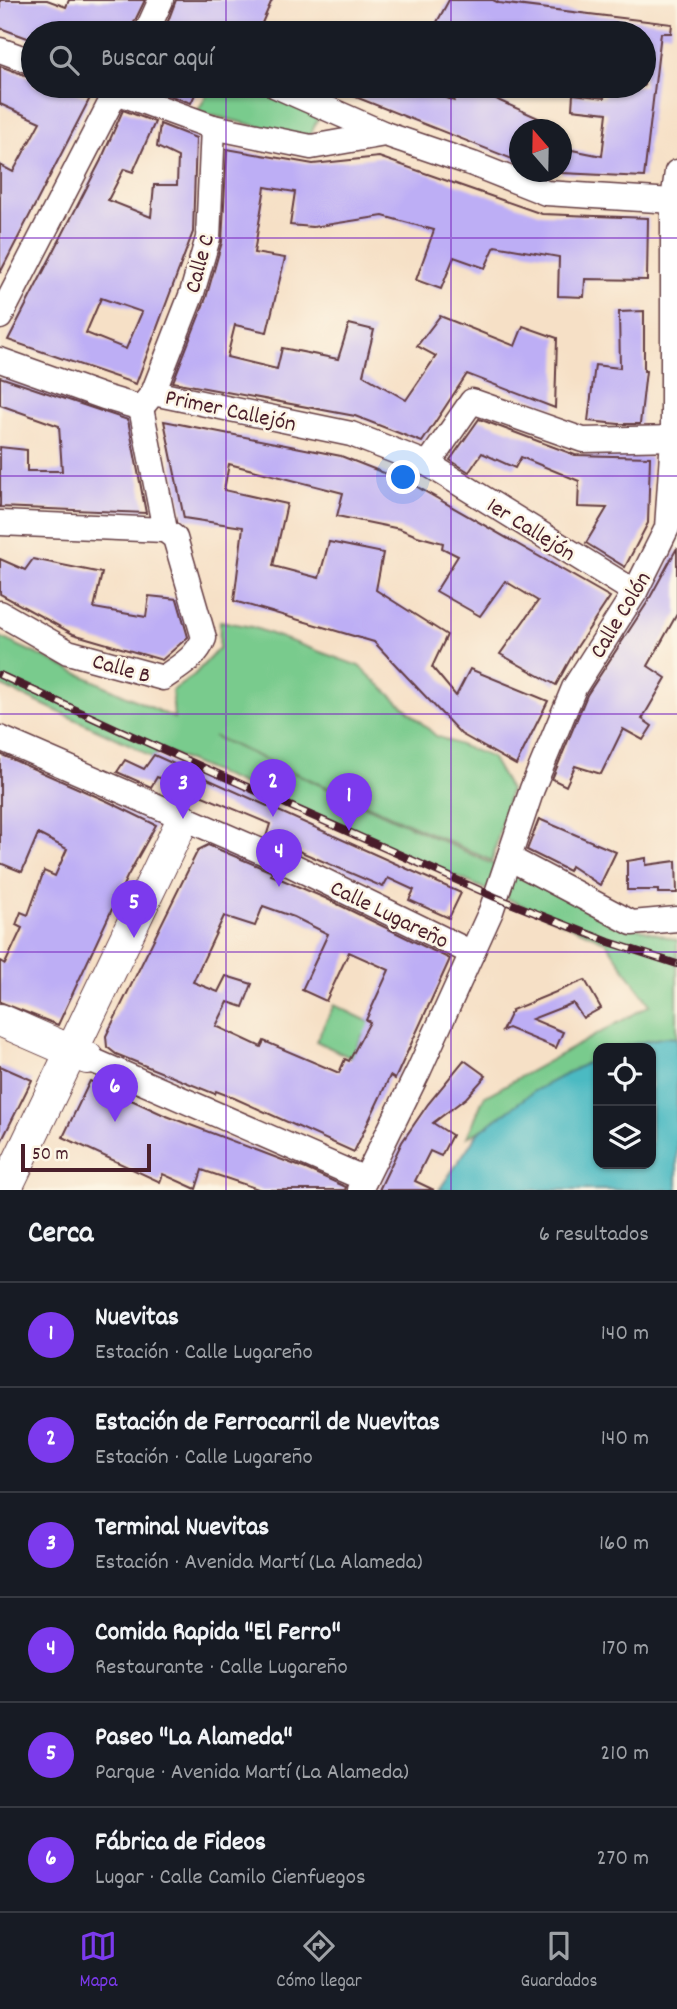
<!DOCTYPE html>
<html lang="es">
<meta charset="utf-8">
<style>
:root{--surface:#171b24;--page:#20242c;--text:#f1f3f6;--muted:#9ea1a6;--line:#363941;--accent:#7c3aed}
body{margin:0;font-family:Dekko,sans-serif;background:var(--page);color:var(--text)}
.controls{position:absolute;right:21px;bottom:21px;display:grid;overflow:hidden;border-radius:14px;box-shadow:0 2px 5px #0004}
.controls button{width:63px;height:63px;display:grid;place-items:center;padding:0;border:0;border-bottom:2px solid var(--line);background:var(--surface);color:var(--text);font:35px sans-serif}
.compass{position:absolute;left:509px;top:119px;width:63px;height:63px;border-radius:50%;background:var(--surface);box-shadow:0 2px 5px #0004;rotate:340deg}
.scale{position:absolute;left:21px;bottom:18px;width:130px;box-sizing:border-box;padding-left:7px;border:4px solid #4a1f2b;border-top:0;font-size:19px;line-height:24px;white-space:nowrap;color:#4a1f2b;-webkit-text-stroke:5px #fcf5e5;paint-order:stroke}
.you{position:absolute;left:404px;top:478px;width:24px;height:24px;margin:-18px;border:5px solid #fff;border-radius:50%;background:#1a73e8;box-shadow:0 0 0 10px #1a73e833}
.badge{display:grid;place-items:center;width:46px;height:46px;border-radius:50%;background:var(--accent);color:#fff;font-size:23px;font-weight:700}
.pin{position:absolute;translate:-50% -58px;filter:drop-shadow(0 2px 4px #0008)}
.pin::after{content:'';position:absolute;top:37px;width:24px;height:21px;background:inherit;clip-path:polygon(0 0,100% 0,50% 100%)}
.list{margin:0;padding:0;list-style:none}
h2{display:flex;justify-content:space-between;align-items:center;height:91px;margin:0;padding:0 28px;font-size:30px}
h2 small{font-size:23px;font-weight:400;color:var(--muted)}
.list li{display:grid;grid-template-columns:46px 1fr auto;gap:21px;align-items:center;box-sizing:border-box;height:105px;padding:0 28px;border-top:2px solid var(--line)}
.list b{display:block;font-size:26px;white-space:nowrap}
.list p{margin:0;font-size:23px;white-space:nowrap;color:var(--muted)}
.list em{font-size:23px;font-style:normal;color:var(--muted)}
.icon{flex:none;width:38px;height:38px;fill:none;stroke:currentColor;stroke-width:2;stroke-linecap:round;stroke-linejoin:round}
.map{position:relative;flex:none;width:677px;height:1190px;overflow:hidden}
.search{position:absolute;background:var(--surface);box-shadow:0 2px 5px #0004;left:21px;right:21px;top:21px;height:77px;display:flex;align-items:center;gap:18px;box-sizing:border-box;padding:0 24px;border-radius:38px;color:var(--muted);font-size:26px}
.sheet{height:721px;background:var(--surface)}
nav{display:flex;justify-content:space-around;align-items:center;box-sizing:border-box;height:98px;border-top:2px solid var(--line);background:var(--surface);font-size:19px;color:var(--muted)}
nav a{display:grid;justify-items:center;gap:4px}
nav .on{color:var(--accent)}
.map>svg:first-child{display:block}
.green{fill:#79cb8d;stroke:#62755c;stroke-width:2}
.water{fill:#4bbac2;stroke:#4a6c76;stroke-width:2}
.building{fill:#bdaef5;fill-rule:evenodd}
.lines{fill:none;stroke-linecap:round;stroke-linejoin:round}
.minor-casing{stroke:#643c42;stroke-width:27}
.major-casing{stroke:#643c42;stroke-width:34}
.minor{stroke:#fff;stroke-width:24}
.major{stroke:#fff;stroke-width:32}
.rail-casing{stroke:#4a1f2b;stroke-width:8}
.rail{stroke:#fcf5e5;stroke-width:5;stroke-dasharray:16;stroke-linecap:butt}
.grid{fill:none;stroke:#7b2cbf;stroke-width:2;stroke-opacity:0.55}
.labels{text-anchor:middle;stroke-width:5;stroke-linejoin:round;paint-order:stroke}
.street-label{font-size:23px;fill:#4a1f2b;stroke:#fcf5e5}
</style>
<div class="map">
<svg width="677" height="1190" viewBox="0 0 677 1190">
<rect width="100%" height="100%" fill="#fcf5e5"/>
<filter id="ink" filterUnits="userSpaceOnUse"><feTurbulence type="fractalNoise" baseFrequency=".0143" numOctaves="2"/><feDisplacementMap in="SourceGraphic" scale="14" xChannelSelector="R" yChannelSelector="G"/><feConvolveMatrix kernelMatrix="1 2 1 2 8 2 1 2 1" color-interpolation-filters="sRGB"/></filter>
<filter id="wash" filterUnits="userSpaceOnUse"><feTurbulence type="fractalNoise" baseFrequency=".00686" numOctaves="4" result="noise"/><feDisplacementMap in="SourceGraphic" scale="28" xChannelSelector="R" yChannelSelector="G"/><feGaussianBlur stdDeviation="1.57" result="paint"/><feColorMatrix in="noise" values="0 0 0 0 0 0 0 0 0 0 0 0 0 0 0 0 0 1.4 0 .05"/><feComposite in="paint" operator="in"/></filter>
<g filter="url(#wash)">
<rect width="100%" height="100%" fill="#f6e0c6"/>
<g class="green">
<polygon points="212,86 263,86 321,112 309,138 197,112"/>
<polygon points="220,621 252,627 359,666 436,736 491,757 510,790 492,861 213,736 621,923 677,940 677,1039 639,1048 598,1048 598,1066 507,1118 467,1137 484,1097 650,1005 605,941 161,749 153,758 131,745 0,685 0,637 174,718 172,691 194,675 219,648"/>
<polygon points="334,1005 376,1025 362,1036 351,1058 316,1041"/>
</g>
<polygon class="water" points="665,1037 677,1038 677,1190 439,1190 478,1133 534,1091 598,1057 598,1164 651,1164 651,1048 614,1048"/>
<g id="blocks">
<g class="building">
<polygon points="0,0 47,0 66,7 69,0 145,0 129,33 33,33 33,40 0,28"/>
<polygon points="176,0 272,0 262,23 283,33 191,33 167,24"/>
<polygon points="449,0 493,0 499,3 672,24 671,33 661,33 644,177 562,173 562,148 602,156 607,113 572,109 573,94 604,98 606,86 644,86 644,33 431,33"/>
<polygon points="0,66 33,78 33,86 56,86 90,98 0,273 0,165 13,172 40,122 0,104"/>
<polygon points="143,86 199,86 191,103"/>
<polygon points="328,86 419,86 454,101 462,86 474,86 500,101 565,130 520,130 520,162"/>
<path d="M123 110 155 122 133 172 124 169 108 200 151 217 154 185H177L178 157 157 147 160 124 196 138 193 232 136 384 8 340 101 160ZM101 298 142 312 126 349 86 333Z"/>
<polygon points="227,149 313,164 379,157 542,214 648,218 647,280 585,279 584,297 558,296 559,257 495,246 485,268 454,257 441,289 416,280 434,230 383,216 313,227 290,225 295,192 265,187 254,253 285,258 267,332 235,325 227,357 277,369 282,348 338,359 349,324 374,330 363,375 406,400 436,356 417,346 440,316 515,346 523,326 557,338 555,408 467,374 422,442 355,416 173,382 206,298 222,242"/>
<polygon points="644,311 644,371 646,371 640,424 619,424 588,421 595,365 620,368 619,312"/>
<polygon points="0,377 128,420 146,513 0,507 0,447 27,450 27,471 62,471 59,426 0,405"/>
<polygon points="479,419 575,455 650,457 648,523 625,567 586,543 607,508 578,507 579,481 521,457 515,468 482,453 469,472 450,460"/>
<polygon points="164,421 341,456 412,484 610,597 577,647 556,685 500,654 538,601 505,581 480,616 436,591 458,556 442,548 443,543 417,536 400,529 337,516 343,493 229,464 224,490 287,504 273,566 319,578 329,542 383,553 376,590 447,635 432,667 456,696 470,669 548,701 516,765 461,734 374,642 234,601 243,527 184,518"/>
<polygon points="677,548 677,614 648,666 666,678 642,719 652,726 643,740 623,729 601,774 575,766 566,786 552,779 587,695 647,603"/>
<polygon points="0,559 25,570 33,559 102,573 94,608 146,617 149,596 177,599 188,637 162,660 73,634 0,594"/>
<polygon points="0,754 109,802 156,825 127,877 58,1025 0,1002 0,961 5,964 22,928 16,925 21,912 28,915 44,871 55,876 67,849 38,834 22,872 0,863"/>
<polygon points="154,755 461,893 449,918 409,900 414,890 388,878 383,887 266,837 270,824 157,777 151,787 117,772 125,760 144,769"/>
<polygon points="539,819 616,852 600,885 571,866 569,871 527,850"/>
<path d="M208 845 272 872 271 875 325 898 450 959 395 1079 390 1076 354 1152 234 1098 216 1091 215 1094 116 1054 107 1047 106 1036 198 850ZM263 906 294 917 328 934 302 990 326 1001 349 952 389 970 366 1020 370 1022 349 1061 345 1059 339 1073 264 1041 261 1047 216 1026 228 1002 243 1007 252 984 226 976 218 992 193 982 224 916 255 926Z"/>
<polygon points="646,858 646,865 676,861 677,893 658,893 658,890 627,890 627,861"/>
<polygon points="585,980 601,1008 583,1018 573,1003 532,1019 563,1032 556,1048 508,1028 502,1031 512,1010"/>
<polygon points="464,1060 486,1076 466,1098 433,1123 452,1135 441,1156 430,1151 415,1181 434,1190 379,1190 402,1142 428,1104"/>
<polygon points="0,1066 32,1080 0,1144"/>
<polygon points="90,1081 164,1115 306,1169 346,1187 345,1190 261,1190 202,1170 196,1189 163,1174 160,1182 63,1137"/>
</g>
</g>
</g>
<g filter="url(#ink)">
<use href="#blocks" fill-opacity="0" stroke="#643c42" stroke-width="2"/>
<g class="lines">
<defs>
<g id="minor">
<polyline points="146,33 161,0"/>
<polyline points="0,50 33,62"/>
<polyline points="100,86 213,127 311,147 385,134"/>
<polyline points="276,86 385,134 473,164 546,193 673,201"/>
<polyline points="0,317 119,86"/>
<polyline points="0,360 104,397 141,408 153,393 351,434 428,464 635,592"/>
<polyline points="153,393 192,293 208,238 213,127"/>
<polyline points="428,464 472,401 583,440 677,438"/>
<polyline points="0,523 165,530 141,408"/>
<path d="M0 613 68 652 163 678C179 667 197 657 204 638L175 538 165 530"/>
<polyline points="0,738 279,859 472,953"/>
<polyline points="509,858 632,923 677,919"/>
<polyline points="87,1058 365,1179"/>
<polyline points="360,1190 419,1070 491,911 532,789 574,688 635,592 667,528 673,438 673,201 677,172"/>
</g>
<g id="major">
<polyline points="0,1020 87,1058"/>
<polyline points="5,1190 183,819"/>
</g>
</defs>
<use href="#minor" class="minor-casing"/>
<use href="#major" class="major-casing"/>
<use href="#minor" class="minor"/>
<use href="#major" class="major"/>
<defs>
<polyline id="rail" points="0,675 119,730 495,897 609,942 677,964"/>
</defs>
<use href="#rail" class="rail-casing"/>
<use href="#rail" class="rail"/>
</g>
</g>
<path class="grid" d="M226 0V33M451 0V33M226 86V1190M451 86V1190M0 238H677M0 476H677M0 714H677M0 952H677"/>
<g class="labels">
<g class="street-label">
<text transform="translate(198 263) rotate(-75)" y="8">Calle C</text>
<text transform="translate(231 409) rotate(12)" y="8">Primer Callejón</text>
<text transform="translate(532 528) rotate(32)" y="8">1er Callejón</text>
<text transform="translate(619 614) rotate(-59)" y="8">Calle Colón</text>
<text transform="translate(122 667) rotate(16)" y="8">Calle B</text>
<text transform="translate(390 913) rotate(26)" y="8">Calle Lugareño</text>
</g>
</g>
</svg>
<div class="controls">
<button><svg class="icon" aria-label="locate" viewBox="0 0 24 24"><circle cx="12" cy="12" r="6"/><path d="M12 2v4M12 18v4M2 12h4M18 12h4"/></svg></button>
<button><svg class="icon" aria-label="layers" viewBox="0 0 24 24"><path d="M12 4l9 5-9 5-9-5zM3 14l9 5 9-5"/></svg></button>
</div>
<svg class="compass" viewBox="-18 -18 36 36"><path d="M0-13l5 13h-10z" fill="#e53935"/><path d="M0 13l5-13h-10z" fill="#9ea1a6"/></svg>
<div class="scale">50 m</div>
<div class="you"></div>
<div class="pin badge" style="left:349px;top:831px">1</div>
<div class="pin badge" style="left:273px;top:817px">2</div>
<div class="pin badge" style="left:183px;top:819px">3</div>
<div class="pin badge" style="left:279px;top:887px">4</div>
<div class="pin badge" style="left:134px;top:938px">5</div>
<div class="pin badge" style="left:115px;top:1122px">6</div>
<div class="search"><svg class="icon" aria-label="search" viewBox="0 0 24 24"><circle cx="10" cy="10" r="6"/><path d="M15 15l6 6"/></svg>Buscar aquí</div>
</div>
<section class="sheet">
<h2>Cerca<small>6 resultados</small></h2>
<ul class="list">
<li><span class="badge">1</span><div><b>Nuevitas</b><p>Estación · Calle Lugareño</p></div><em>140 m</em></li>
<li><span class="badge">2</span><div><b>Estación de Ferrocarril de Nuevitas</b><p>Estación · Calle Lugareño</p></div><em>140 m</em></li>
<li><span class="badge">3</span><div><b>Terminal Nuevitas</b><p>Estación · Avenida Martí (La Alameda)</p></div><em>160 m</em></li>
<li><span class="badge">4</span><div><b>Comida Rapida &quot;El Ferro&quot;</b><p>Restaurante · Calle Lugareño</p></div><em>170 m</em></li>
<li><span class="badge">5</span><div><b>Paseo &quot;La Alameda&quot;</b><p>Parque · Avenida Martí (La Alameda)</p></div><em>210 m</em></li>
<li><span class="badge">6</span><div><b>Fábrica de Fideos</b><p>Lugar · Calle Camilo Cienfuegos</p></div><em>270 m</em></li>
</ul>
</section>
<nav>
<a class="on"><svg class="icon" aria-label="map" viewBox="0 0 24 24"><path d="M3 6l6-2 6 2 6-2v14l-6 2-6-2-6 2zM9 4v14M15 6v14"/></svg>Mapa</a>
<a><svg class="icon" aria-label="directions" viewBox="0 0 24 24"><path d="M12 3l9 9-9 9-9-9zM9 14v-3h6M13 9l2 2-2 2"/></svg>Cómo llegar</a>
<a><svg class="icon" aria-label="saved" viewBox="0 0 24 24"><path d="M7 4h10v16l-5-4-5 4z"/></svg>Guardados</a>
</nav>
